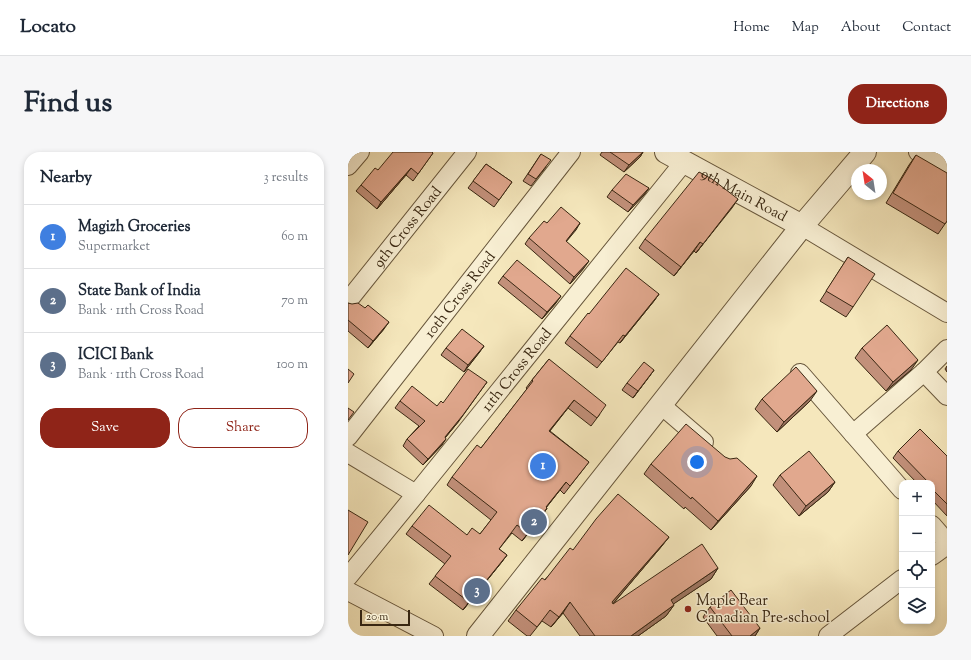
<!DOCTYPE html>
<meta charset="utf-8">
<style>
:root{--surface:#fff;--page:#f6f6f7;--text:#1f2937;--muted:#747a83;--line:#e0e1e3;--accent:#8f2418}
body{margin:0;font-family:"Sorts Mill Goudy",serif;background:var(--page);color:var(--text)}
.controls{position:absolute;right:12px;bottom:12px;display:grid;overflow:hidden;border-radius:8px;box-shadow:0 2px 6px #0003}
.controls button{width:36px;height:36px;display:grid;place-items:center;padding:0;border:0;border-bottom:1px solid var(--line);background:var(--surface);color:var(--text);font:20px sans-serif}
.compass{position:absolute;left:503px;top:12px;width:36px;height:36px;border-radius:50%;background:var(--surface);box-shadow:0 2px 6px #0003;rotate:330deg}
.scale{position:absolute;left:12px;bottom:10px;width:50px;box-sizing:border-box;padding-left:4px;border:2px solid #392712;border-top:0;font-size:11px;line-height:14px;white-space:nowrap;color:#392712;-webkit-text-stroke:3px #f8efd3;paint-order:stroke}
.you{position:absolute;left:349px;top:310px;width:14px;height:14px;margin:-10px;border:3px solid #fff;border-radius:50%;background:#1a73e8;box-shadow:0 0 0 6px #1a73e833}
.badge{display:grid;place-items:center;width:26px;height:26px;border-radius:50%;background:var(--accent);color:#fff;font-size:13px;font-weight:700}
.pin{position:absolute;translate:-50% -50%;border:2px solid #fff;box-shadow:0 1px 4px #0006}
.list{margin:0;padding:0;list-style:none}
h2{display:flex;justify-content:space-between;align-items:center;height:52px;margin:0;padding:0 16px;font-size:17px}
h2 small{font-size:13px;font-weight:400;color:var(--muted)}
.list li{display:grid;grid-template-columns:26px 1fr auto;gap:12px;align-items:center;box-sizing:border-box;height:64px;padding:0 16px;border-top:1px solid var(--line)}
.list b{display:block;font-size:15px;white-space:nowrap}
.list p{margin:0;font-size:13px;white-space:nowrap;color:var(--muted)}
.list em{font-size:13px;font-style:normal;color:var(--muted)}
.actions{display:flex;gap:8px;padding:12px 16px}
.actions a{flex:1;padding:9px 0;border:1px solid var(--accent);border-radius:16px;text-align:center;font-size:14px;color:var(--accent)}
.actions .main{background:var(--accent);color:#fff}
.icon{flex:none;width:22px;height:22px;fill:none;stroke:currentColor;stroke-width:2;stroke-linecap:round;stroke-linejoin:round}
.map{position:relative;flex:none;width:599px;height:484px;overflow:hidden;border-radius:16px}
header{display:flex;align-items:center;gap:24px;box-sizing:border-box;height:56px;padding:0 20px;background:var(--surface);border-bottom:1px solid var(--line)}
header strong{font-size:19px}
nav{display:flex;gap:22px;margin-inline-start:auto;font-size:14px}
.intro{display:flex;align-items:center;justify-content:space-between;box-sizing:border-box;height:96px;padding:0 24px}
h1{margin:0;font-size:28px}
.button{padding:10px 18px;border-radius:16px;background:var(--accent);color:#fff;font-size:14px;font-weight:700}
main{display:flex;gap:24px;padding:0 24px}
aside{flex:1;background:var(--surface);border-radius:16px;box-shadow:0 2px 6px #0003}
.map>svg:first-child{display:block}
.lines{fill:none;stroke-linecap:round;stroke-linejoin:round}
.minor-casing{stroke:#68573c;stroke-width:20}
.tertiary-casing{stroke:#68573c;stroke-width:24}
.minor{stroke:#f8efd3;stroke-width:18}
.tertiary{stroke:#f8efd3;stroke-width:22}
.wall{fill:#c2907a;stroke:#392712}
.shaded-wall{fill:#9e7663;stroke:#392712}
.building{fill:#e1a88e;stroke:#392712}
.poi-dot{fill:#8f2418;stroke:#f8efd3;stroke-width:1.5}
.labels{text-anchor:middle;stroke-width:3;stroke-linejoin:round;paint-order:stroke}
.street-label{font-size:15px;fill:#392712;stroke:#f8efd3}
.poi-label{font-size:15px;fill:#392712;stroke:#f8efd3;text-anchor:start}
</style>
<header>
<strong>Locato</strong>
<nav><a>Home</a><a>Map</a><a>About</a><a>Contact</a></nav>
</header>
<div class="intro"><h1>Find us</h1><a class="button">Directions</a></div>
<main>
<aside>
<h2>Nearby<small>3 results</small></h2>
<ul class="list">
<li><span class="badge" style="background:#3f7fe0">1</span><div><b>Magizh Groceries</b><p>Supermarket</p></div><em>60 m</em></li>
<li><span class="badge" style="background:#5c6f8a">2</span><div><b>State Bank of India</b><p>Bank · 11th Cross Road</p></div><em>70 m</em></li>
<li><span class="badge" style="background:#5c6f8a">3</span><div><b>ICICI Bank</b><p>Bank · 11th Cross Road</p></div><em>100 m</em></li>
</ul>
<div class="actions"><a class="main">Save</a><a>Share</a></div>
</aside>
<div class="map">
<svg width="599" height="484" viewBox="0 0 599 484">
<rect width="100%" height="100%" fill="#f5e7bc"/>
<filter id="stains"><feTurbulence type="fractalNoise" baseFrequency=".005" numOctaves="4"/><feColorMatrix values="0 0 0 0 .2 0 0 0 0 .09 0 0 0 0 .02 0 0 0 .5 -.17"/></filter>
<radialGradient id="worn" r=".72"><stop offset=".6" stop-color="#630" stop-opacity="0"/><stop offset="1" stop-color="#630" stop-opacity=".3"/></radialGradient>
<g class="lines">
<defs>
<g id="minor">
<polyline points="570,0 599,15"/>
<polyline points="0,14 12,0"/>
<polyline points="454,74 599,161"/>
<path id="s1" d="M0 149 119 0"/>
<polyline points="576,220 599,244"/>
<polyline points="452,221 554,338"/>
<polyline points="313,253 356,290"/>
<polyline points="505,282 576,220 599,197"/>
<path id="s2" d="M0 285 223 0"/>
<polyline points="0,301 68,342"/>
<polyline points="584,373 599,390"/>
<polyline points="584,404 599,393"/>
<path id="s3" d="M0 425 68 342 336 10"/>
<polyline points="0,439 86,484"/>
<polyline points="480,484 554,427"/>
</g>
<g id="tertiary">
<path id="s4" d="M318 0 454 74"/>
<polyline points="130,484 454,74 517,0"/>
</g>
</defs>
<use href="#minor" class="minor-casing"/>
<use href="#tertiary" class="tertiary-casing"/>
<use href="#minor" class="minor"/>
<use href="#tertiary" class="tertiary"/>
</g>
<g class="wall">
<polygon points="254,0 295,0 292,5 276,20 252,3"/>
<polygon points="85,1 65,29 58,23 29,57 8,39 13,33 30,18"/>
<polygon points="193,2 198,15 183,34 175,29"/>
<polygon points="568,3 599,69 590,82 538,51 561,13"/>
<polygon points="138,12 164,30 146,55 120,36"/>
<polygon points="301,36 296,43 280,60 259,45 264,38"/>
<polygon points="390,47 348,101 346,99 326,124 291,96 297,87"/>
<polygon points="199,71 232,71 218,89 236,116 222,132 177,92 181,86"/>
<polygon points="500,105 505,155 498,165 472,149"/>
<polygon points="155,124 208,151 194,167 150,131"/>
<polygon points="311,142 306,149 272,191 270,190 249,216 217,191 222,184 241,162"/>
<polygon points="0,151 36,177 20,196 0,179"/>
<polygon points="136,194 116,220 93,203 98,196"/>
<polygon points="514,196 563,218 538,239 507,206"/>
<polygon points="201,207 252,262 243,274 220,256 202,279 241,310 216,342 212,338 198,356 199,356 194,364 174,389 164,381 151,397 159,403 153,411 115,458 81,432 97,412 58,382 64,374 119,383 132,382 143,368 99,333 104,325 133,296 179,237 178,236 184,228"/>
<polygon points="599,214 599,220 597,217"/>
<polygon points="306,218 285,246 274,238 279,231"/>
<polygon points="414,247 462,249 429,280 407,257"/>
<polygon points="52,249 89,254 111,269 97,286 94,293 75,313 55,294 59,287 71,274 47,256"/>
<polygon points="550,299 599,304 599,364 584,348 584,331 569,331 545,306"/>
<polygon points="303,312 403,334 363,378 337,355 336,357 296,322"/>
<polygon points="432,323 487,330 480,340 451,364 425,333"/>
<polygon points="321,385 313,395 265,452 370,416 363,427 325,452 326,453 318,464 290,484 232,484 215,461 203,475 194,469 182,484 179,484 160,469 168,458 225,398"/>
<polygon points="362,455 412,476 407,484 369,484 355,465"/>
</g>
<g class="shaded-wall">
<polygon points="295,0 292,5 276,20 281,13"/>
<polygon points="63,16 58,23 29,57 33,50"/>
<polygon points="301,36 296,43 280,60 285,53"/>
<polygon points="390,47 384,56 348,101"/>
<polygon points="232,71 228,78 213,96 218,89"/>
<polygon points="352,90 346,99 326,124 333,115"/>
<polygon points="241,109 236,116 222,132 226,125"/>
<polygon points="311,142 306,149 272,191 277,184"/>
<polygon points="213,144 208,151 194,167 199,160"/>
<polygon points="41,170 36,177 20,196 25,189"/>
<polygon points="136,194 131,201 116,220 120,213"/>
<polygon points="570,208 563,218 538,239 545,230"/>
<polygon points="306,218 301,225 285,246 290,239"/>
<polygon points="139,230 111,269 92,292"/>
<polygon points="469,239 462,249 429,280 436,270"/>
<polygon points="226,248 220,256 195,287 201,279"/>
<polygon points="98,287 94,293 75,313 80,307"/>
<polygon points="409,324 403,334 363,378 370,369"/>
<polygon points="218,330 212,338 192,363 198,355"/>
<polygon points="487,330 480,340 451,364 458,354"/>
<polygon points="199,356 194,364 174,389 180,381"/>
<polygon points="321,385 313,395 257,461 264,450"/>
<polygon points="159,403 153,411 115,458 121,450"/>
<polygon points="370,416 363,427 315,459 323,448"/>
<polygon points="222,450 215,461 203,475 211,465"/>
<polygon points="326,453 318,464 290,484 283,484"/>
<polygon points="412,476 407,484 402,484"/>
</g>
<g class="building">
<polygon points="45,0 84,0 85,1 70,22 63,16 33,50 13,33 27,16 30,18"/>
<polygon points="262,0 295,0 281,13"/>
<polygon points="193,2 203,8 188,27 180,22"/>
<polygon points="568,3 599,21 599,69 597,72 545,41"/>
<polygon points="138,12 164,30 151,48 125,29"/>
<polygon points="351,20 364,27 390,47 355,92 352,90 333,115 297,87"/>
<polygon points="278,22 301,36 285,53 264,38"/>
<polygon points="213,55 232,71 218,89 241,109 226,125 181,86 196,69 199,71"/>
<polygon points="500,105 527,122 505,155 478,139"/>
<polygon points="169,108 213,144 199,160 155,124"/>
<polygon points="278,116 311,142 277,184 275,183 254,210 222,184 240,161 241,162"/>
<polygon points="0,151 4,152 10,151 17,156 20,153 41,170 25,189 0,168"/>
<polygon points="539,173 570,208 545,230 514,196"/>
<polygon points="114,177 136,194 120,213 98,196"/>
<polygon points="201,207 258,253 249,266 226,248 201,279 241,310 222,334 218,330 198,355 199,356 180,381 169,373 151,397 159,403 121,450 87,424 103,404 64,374 81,353 119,383 124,376 132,382 149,360 104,325 129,293 133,296 185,229 184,228"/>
<polygon points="296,210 306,218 290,239 279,231"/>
<polygon points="448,215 469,239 436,270 414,247"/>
<polygon points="0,217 6,222 0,231"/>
<polygon points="120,217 139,230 115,263 97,285 98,287 80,307 59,287 77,269 52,249 64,234 89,254 93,249 95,251"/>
<polygon points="0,256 6,260 0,268"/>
<polygon points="338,272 377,305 382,307 389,306 409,324 370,369 344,345 343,347 303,312"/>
<polygon points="572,277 599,304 599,352 584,337 584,331 581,331 550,299"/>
<polygon points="461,299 487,330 458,354 432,323"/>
<polygon points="270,342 321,385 264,450 265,452 354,392 370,416 323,448 326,453 283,484 247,484 222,450 211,465 202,458 189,475 168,458 194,426 197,428 222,396 225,398 248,367"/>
<polygon points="0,358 20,370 0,403"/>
<polygon points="383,438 412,476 402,484 384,484 362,455"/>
</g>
<circle class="poi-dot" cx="340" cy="457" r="4"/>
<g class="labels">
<g class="street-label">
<text dy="5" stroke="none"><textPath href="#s4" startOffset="89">9th Main Road</textPath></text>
<text dy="5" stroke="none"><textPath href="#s1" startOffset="95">9th Cross Road</textPath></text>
<text dy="5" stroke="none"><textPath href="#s2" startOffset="181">10th Cross Road</textPath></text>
<text dy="5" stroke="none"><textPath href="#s3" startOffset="267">11th Cross Road</textPath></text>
</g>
<g class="poi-label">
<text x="348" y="453">Maple Bear<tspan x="348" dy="17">Canadian Pre-school</tspan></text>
</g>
</g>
<rect width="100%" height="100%" filter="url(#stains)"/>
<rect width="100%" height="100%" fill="url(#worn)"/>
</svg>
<div class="controls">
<button>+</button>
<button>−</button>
<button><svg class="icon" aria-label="locate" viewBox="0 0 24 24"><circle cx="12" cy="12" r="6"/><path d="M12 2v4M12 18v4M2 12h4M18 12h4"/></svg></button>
<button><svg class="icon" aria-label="layers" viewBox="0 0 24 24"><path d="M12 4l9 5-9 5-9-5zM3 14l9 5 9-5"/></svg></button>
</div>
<svg class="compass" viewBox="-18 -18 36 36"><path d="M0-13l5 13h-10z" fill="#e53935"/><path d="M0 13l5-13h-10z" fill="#747a83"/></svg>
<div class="scale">20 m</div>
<div class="you"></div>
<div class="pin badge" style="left:195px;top:314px;background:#3f7fe0">1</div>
<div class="pin badge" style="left:186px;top:370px;background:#5c6f8a">2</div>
<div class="pin badge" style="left:129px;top:439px;background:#5c6f8a">3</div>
</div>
</main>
